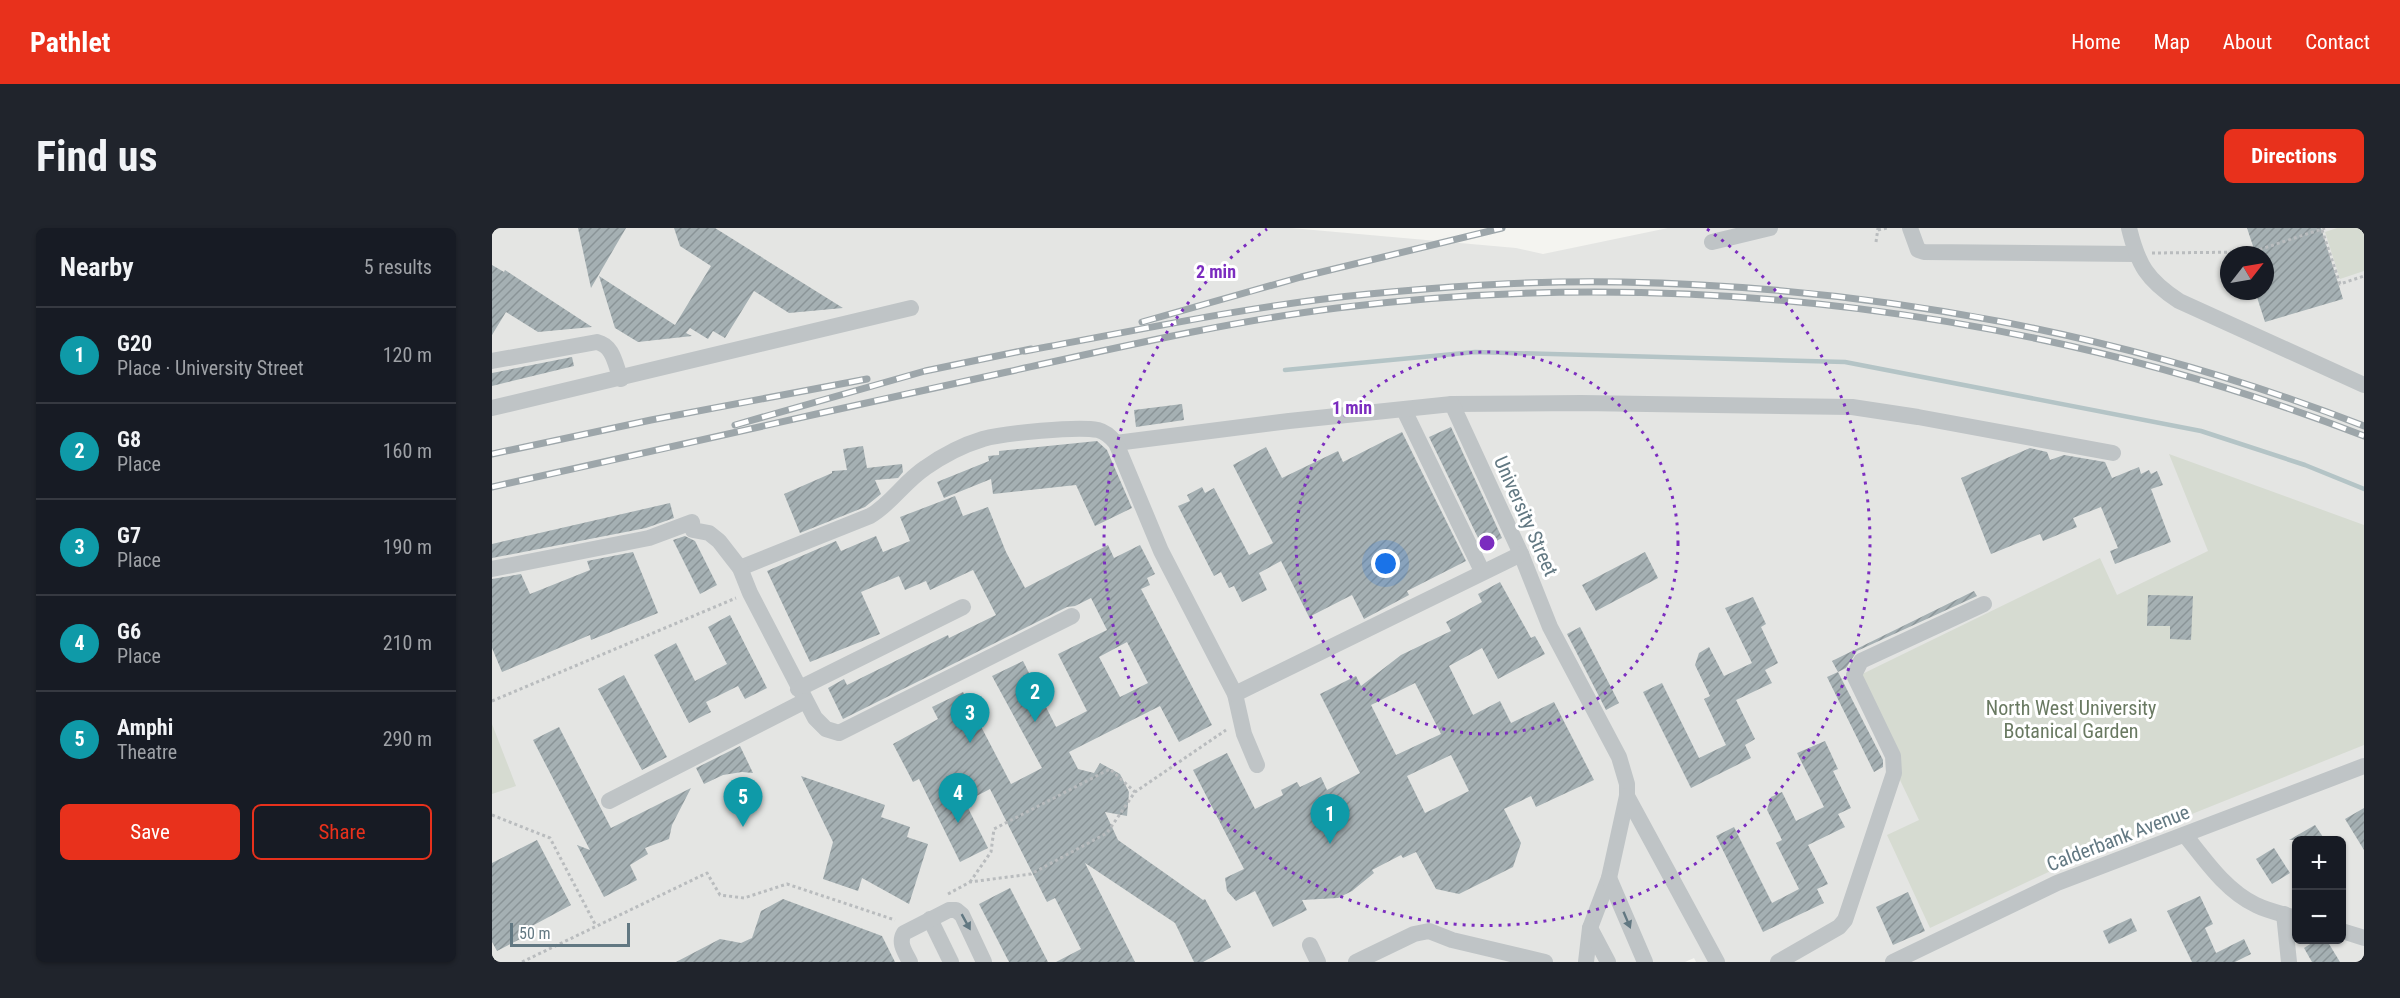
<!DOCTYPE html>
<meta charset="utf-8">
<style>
:root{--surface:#171b24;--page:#20242c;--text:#f1f3f6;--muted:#9ea1a6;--line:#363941;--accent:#e8311c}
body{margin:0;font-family:"Roboto Condensed",sans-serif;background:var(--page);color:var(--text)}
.controls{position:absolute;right:18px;bottom:18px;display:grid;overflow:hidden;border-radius:9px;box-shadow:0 2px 4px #0004}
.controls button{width:54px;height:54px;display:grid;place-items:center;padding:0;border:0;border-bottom:2px solid var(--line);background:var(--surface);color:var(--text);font:30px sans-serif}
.compass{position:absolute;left:1728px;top:18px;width:54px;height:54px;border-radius:50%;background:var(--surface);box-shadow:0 2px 4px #0004;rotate:59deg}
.scale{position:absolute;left:18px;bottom:15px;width:120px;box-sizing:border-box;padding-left:6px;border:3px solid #627882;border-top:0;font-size:16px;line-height:21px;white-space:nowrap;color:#627882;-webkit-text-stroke:4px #fff;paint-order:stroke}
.you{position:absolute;left:894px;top:336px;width:21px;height:21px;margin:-15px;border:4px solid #fff;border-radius:50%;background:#1a73e8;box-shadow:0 0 0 9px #1a73e833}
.badge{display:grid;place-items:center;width:39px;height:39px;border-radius:50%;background:var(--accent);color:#fff;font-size:20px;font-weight:700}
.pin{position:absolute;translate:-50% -50px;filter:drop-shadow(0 2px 3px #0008)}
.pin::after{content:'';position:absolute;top:32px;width:21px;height:18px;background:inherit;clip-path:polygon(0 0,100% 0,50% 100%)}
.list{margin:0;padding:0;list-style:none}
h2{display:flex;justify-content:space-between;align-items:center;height:78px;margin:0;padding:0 24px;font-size:26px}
h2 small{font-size:20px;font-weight:400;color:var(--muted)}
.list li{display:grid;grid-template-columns:39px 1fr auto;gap:18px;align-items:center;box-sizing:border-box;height:96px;padding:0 24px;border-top:2px solid var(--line)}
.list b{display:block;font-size:22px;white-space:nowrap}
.list p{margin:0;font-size:20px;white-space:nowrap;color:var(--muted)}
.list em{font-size:20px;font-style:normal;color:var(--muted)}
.actions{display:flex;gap:12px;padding:18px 24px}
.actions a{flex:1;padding:14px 0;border:2px solid var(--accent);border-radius:9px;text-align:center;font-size:21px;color:var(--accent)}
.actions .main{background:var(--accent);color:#fff}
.map{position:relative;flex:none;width:1872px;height:734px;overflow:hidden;border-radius:9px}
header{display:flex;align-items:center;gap:36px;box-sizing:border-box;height:84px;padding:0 30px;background:var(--accent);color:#fff}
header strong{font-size:28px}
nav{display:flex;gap:33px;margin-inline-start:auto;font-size:21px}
.intro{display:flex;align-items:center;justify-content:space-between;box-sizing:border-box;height:144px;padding:0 36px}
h1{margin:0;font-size:42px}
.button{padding:15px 27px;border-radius:9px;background:var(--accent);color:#fff;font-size:21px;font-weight:700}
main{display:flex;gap:36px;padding:0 36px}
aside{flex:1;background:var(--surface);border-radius:9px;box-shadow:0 2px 4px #0004}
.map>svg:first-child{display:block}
.built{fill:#e4e5e3;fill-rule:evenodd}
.green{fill:#d6dbd1}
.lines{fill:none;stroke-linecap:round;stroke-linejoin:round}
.stream{stroke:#b4c4c6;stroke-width:4.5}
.building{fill:url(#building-hatch);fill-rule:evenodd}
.path{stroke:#b9bcbe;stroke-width:3;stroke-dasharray:3 3;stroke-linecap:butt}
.minor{stroke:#bfc4c6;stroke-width:16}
.rail-casing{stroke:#9da6aa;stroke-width:7}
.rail{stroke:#fff;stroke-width:4.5;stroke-dasharray:14;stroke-linecap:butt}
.oneway{fill:#627882}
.ring{fill:none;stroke:#7b2cbf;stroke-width:3;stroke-dasharray:3 6}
.labels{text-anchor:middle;stroke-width:6;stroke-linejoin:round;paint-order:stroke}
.street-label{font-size:20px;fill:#627882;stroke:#fff}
.park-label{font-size:20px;fill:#697961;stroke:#fff}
.centre{fill:#7b2cbf;stroke:#fff;stroke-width:3}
.ring-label{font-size:18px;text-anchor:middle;font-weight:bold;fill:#7b2cbf;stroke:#fff;stroke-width:6;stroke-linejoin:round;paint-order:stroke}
</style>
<header>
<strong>Pathlet</strong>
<nav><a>Home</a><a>Map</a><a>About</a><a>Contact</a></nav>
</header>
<div class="intro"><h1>Find us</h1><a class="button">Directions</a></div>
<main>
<aside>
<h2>Nearby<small>5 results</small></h2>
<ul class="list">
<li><span class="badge" style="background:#0f9aa8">1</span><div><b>G20</b><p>Place · University Street</p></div><em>120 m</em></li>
<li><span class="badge" style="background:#0f9aa8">2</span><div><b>G8</b><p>Place</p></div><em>160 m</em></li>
<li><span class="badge" style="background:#0f9aa8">3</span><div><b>G7</b><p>Place</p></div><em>190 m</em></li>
<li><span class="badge" style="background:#0f9aa8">4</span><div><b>G6</b><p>Place</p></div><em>210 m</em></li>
<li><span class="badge" style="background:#0f9aa8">5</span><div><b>Amphi</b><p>Theatre</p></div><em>290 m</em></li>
</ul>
<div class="actions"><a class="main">Save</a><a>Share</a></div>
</aside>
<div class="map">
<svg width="1872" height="734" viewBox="0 0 1872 734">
<defs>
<pattern id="building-hatch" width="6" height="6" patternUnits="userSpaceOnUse" patternTransform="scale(1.5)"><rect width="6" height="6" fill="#a5b0b3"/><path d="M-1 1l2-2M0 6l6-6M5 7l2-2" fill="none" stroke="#8a9497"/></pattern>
</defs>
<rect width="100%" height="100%" fill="#f4f4f0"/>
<path class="built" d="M0 0H799L1024 20 1051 26 1176 0H1872V734H1204L1202 730 1193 734H0ZM1737 27H1773V63H1737ZM1804 612H1850V712H1804Z"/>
<g class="green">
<polygon points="1845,0 1872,0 1872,43 1848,51 1833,4"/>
<polygon points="1677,226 1872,297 1872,517 1565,640 1438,700 1395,607 1427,592 1360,451 1608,330 1625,367 1716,323"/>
<polygon points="0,496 24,558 0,566"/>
</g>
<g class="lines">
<polyline class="stream" points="793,142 983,124 1353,134 1709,203 1813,237 1872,261"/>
</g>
<g class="building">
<polygon points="86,0 134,0 99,60"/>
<polygon points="182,0 223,0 351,80 297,85 262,63 233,110 221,103 216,111 198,100 194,105 200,108 146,114 123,100 107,48 183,97 219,38 188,18"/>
<polygon points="1755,0 1829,0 1851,71 1773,94 1763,63 1773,63 1773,27 1764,27"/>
<polygon points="0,37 12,44 13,42 100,99 46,104 14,84 0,107"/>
<polygon points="80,129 82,138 0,158 0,145"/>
<polygon points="690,176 692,192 644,199 642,182"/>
<polygon points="959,199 1010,310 991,320 937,209"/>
<polygon points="910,204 974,333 915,363 917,367 872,391 860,367 817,389 789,333 767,345 775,362 750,374 742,358 737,360 729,344 722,348 686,278 698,273 695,267 710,259 713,265 722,260 757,327 781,315 741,237 774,219 790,250 846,223 851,234"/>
<polygon points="605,213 615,222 640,280 603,298 584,257 501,266 499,251 452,270 445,254 497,233 496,228 507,227 507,223"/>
<polygon points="371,218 375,240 410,236 411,244 406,250 383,252 389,266 373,279 308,305 292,266 340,245 340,243 355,242 351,221"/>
<polygon points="1538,220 1555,224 1558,232 1572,227 1613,234 1620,250 1647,239 1649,246 1657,242 1659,246 1665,243 1671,257 1659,261 1679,314 1623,336 1618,323 1626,320 1609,279 1581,290 1585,299 1551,313 1548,306 1499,326 1469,250"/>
<path d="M463 268 471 288 496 279 514 324 533 360 616 317 622 330 648 317 663 346 655 350 658 357 649 361 720 497 687 514 668 478 577 524 586 541 602 545 608 535 628 546 637 564 635 588 613 584 626 612 711 672 713 671 739 719 711 734H702L683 695 593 635 643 734H564L589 721 563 670 555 674 498 561 473 574 496 620 468 634 427 551 421 554 401 516 446 491 440 479 471 464 519 556 550 540 500 448 531 433 564 499 595 483 566 426 615 402 599 370 583 378 575 379 351 491 336 460 352 451 355 457 456 407 457 410 504 387 481 342 438 362 434 353 413 362 407 348 369 364 388 406 318 434 275 343 344 313 349 323 384 308 391 324 418 313 408 289ZM635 414 656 455 628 469 607 429Z"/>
<polygon points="178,275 182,290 154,300 0,330 0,316"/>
<polygon points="193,308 203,313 225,357 208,366 181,312"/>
<polygon points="141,324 166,385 99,412 98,407 10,444 0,420 0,351 29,346 38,366 98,342 95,333"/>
<polygon points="1153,324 1166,350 1104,383 1090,357"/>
<path d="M1008 354 1039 410 1043 408 1053 426 1006 451 990 420 957 438 981 487 1008 473 1019 495 1062 474 1102 552 1044 579 1039 568 1012 581 1029 615 1021 639 967 666 944 661 924 624 911 630 909 627 880 642 882 645 860 663 846 670 810 672 815 682 781 699 763 663 744 673 735 663 733 650 752 641 701 542 735 525 763 581 791 567 789 562 805 554 808 559 829 549 835 562 868 545 828 466 864 448 869 458 909 427 959 403 954 394 990 374 986 366ZM923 455 949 506 904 527 879 477ZM959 527 977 563 933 585 915 548Z"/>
<polygon points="1482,363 1485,368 1365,423 1354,440 1346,444 1340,433"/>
<polygon points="1656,367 1701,368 1699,412 1678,411 1678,398 1655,398"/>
<polygon points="1261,369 1274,396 1269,399 1286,435 1273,442 1280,455 1244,472 1263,511 1253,517 1259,530 1199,560 1151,464 1170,455 1207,530 1234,517 1212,471 1218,468 1203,437 1207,425 1217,419 1232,448 1260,435 1233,380"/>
<polygon points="238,387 275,460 253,471 246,458 214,474 219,484 197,495 162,427 184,415 203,453 235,436 216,399"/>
<polygon points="1088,399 1127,475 1114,482 1075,406"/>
<polygon points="1346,444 1391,532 1391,539 1382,544 1335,449"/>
<polygon points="132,447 175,529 150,542 106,461"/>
<polygon points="67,499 119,600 199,560 180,597 177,611 153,620 156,626 138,637 145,652 112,669 85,617 98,622 41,512"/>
<polygon points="1333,513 1346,541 1341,543 1359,580 1346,586 1353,599 1316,617 1336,656 1325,661 1332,675 1271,704 1224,608 1242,599 1280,675 1307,661 1284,615 1290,612 1275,582 1279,569 1290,564 1304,593 1332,579 1305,525"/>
<polygon points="248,518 261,545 250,544 231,547 212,556 204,540"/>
<polygon points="309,548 393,577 389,589 418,599 415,609 436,616 417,676 370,650 366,663 331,651 341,614"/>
<polygon points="1872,580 1872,622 1853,591"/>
<polygon points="1823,597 1833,612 1797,612"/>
<polygon points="45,612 79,677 27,705 30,710 5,723 0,714 0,635"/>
<polygon points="1782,620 1798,645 1780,656 1764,631"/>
<polygon points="518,660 556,734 517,734 487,676"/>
<polygon points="1416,664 1433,703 1401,717 1384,679"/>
<polygon points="1708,668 1721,696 1713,700 1724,725 1752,711 1759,726 1743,734 1700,734 1675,683"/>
<polygon points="291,671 390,708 403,734 184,734 228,711 249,715 260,710 269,683"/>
<polygon points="1639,690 1645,703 1617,716 1611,703"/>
<polygon points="1826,711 1834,711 1848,734 1820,734 1812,720"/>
</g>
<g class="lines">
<g class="path">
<polyline points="1386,2 1395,0"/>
<polyline points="1830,2 1848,56 1872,48"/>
<polyline points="1384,14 1386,0"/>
<polyline points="1660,25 1760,24 1833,0"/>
<polyline points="0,473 244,370"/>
<polyline points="0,587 58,610 104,698"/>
<polyline points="478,654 499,624 502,601 618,541 643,564"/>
<polyline points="456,666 478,654 539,646 615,605 643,564 734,502"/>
<polyline points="30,734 215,645 228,667 252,670 295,656 403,692"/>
</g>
<g class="minor">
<polyline points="1418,0 1426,22 1432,24 1643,26"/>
<path d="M1637 0C1646 37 1655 52 1687 73L1872 157"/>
<polyline points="1220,14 1278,0"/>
<path d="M0 133 105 114C122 118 123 137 129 151"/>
<polyline points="960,176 1089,175 1360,179 1426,189 1621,225"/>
<polyline points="0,180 419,80"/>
<polyline points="912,182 990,343"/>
<polyline points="624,215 797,193 960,176 1029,326 1058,399 1127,529 1135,556 1135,568 1117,650 1098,700 1094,734"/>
<path d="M248 340 378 288C399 276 412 254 433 240 450 228 471 217 491 211 513 205 585 198 606 202 614 204 619 209 624 215L669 323 743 466 752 506 765 537"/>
<polyline points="0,341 157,310 200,294 201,302 217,305 227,313 248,340 258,365 323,490 334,501 347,505 580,388"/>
<polyline points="306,461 471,379"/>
<polyline points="743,466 1029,326"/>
<polyline points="1135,568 1225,734"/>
<polyline points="117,573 313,473"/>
<path d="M1693 607C1713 632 1734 663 1764 677 1776 683 1791 686 1804 690"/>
<polyline points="1117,650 1153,734"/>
<polyline points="1792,686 1797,734"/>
<polyline points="438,691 459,734"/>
<polyline points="1098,700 1116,734"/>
<polyline points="1850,703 1872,710"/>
<polyline points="818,717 826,734"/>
<path d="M418 734C413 724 406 715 412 705L457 682H464L470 687 492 734"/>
<polyline points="864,734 922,706 937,703 960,712 1053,734"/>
<polyline points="1286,734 1347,699 1353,692 1402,545 1401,528 1362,447 1369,433 1492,376"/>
<polyline points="1401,734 1565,655 1872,538"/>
</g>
<defs>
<g id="rail">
<polyline points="650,94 809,49 1010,0"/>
<path d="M533 123C647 102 762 77 877 66 961 58 1046 52 1130 54 1384 59 1636 106 1872 198"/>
<polyline points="243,197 433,143 539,121"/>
<polyline points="0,226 159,192 375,151"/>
<path d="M0 259C172 221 343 181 515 144 624 120 734 94 845 80 1191 37 1547 82 1872 208"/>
</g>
</defs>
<use href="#rail" class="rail-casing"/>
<use href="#rail" class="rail"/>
</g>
<defs><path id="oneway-solid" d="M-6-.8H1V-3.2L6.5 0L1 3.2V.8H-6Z" transform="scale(1.5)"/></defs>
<g class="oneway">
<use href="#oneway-solid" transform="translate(1135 692) rotate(67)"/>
<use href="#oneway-solid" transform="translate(474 694) rotate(61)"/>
</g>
<g class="ring">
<circle cx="995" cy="315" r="191"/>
<path d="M1215 1A383 383 0 1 1 775 1"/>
</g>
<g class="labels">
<g class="street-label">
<text transform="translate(1034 288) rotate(66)" y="7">University Street</text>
<text transform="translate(1626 610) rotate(-21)" y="7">Calderbank Avenue</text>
</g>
<g class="park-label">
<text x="1579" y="487">North West University<tspan x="1579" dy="23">Botanical Garden</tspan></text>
</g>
</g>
<circle cx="995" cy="315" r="9" class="centre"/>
<g class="ring-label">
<text x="724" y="50">2 min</text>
<text x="860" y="186">1 min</text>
</g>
</svg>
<div class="controls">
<button>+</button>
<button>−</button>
</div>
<svg class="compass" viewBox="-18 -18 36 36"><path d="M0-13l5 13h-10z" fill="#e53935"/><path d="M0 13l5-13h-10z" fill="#9ea1a6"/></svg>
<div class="scale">50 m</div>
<div class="you"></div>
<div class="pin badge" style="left:838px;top:616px;background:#0f9aa8">1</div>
<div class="pin badge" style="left:543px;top:494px;background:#0f9aa8">2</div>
<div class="pin badge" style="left:478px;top:515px;background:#0f9aa8">3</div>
<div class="pin badge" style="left:466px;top:595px;background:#0f9aa8">4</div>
<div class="pin badge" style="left:251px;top:599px;background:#0f9aa8">5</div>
</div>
</main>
